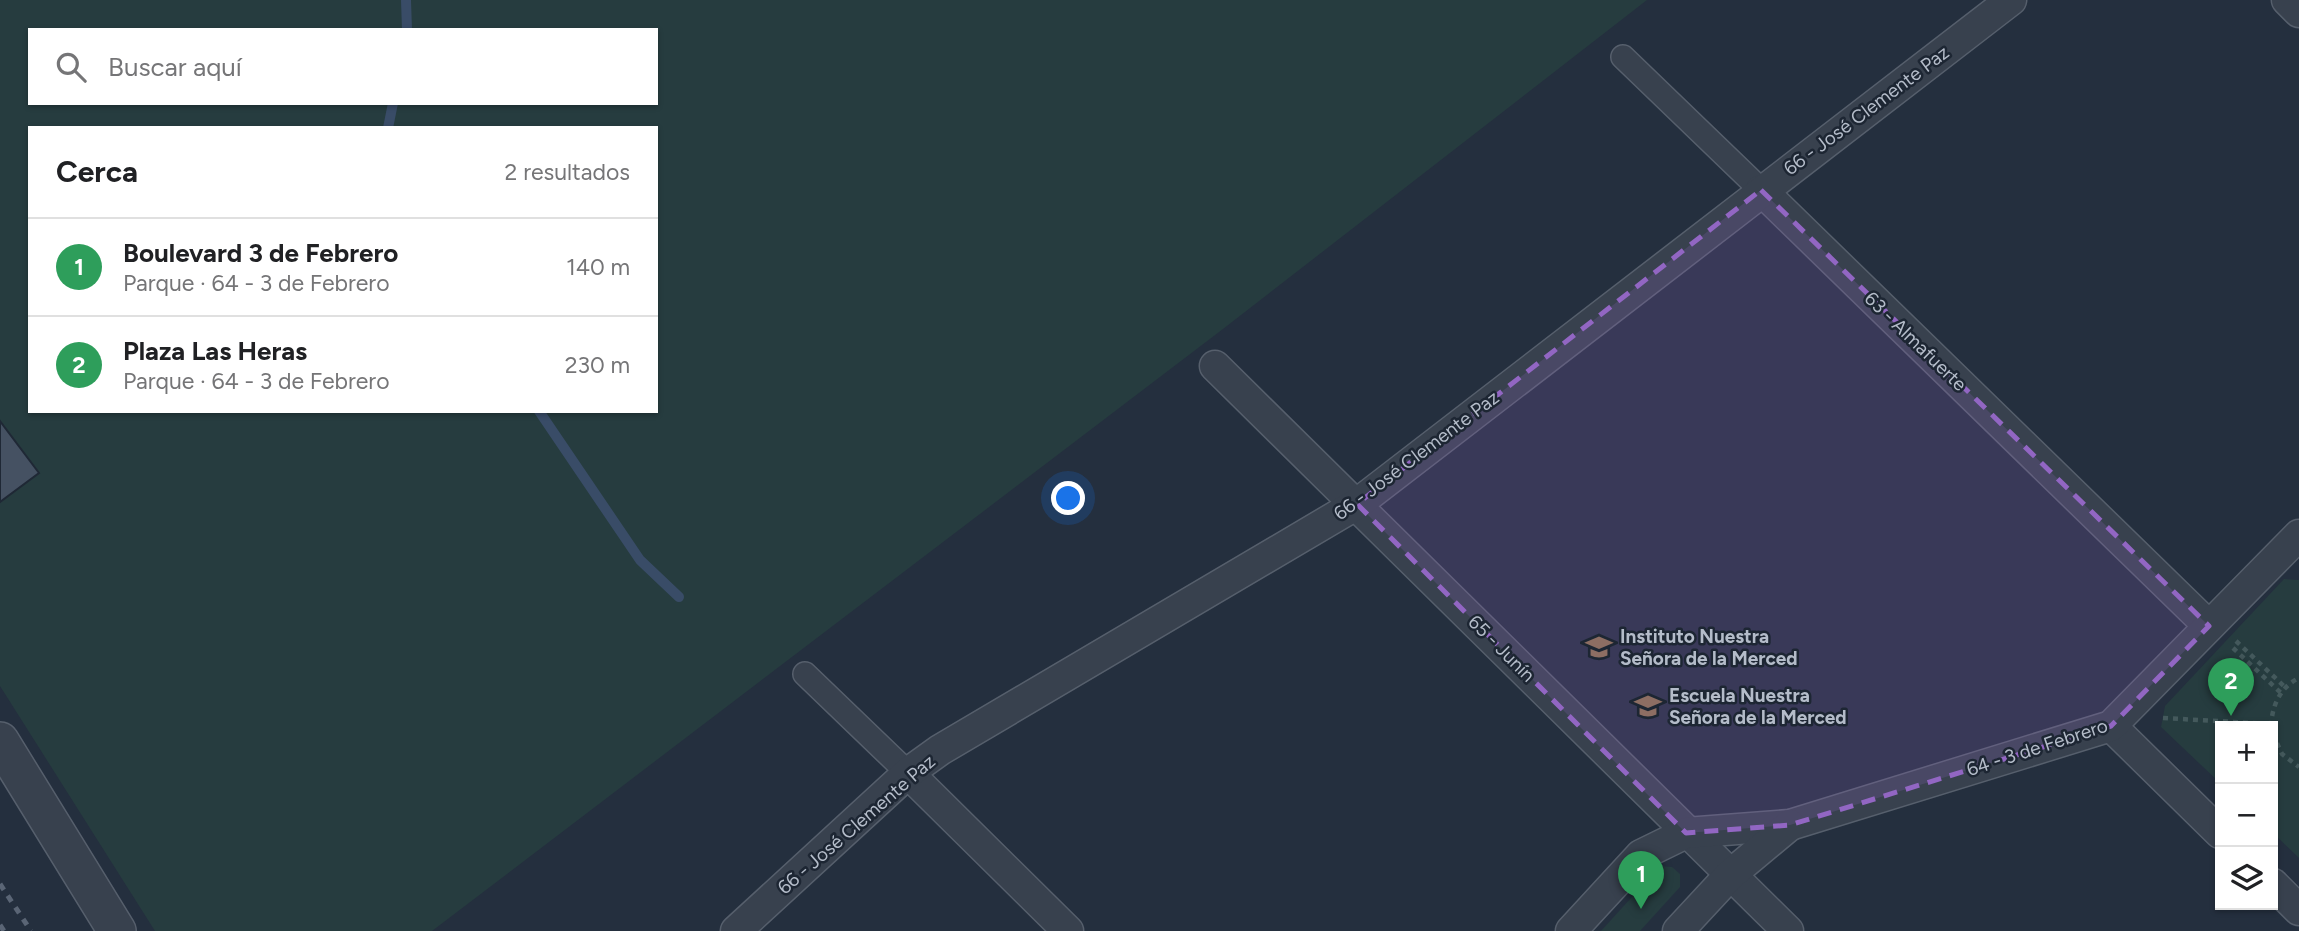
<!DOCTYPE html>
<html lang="es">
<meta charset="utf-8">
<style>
:root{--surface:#fff;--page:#f2f2f2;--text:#202124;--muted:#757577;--line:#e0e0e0;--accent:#506383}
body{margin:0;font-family:Figtree,sans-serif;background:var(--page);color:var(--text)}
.controls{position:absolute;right:21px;bottom:21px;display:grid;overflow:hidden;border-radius:0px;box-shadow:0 2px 5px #0004}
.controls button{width:63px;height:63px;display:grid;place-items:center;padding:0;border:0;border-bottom:2px solid var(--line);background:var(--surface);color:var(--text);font:35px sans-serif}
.you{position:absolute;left:1069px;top:499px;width:24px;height:24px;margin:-18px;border:5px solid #fff;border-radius:50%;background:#1a73e8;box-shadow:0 0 0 10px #1a73e833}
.badge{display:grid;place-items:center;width:46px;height:46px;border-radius:50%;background:var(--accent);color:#fff;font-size:23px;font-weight:700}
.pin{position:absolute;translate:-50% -58px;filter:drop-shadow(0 2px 4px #0008)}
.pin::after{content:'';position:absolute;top:37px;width:24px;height:21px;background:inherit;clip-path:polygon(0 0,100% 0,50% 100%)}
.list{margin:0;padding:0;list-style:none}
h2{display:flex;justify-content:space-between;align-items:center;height:91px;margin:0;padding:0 28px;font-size:30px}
h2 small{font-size:23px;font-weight:400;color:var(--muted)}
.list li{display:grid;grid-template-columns:46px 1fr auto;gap:21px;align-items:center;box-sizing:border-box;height:98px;padding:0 28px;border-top:2px solid var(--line)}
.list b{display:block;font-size:26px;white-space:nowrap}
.list p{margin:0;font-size:23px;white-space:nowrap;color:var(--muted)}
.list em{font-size:23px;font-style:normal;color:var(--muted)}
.icon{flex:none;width:38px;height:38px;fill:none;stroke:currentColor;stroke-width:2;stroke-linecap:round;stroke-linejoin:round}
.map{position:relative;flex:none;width:2299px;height:931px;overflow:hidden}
.search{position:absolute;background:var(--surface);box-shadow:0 2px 5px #0004;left:28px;top:28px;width:630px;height:77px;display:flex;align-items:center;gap:18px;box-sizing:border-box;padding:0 24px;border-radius:0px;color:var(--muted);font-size:26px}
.panel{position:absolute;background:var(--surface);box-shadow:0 2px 5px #0004;left:28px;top:126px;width:630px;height:287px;border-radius:0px}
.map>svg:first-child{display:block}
.green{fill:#263c3f;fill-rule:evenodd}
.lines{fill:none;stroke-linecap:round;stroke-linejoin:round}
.stream{stroke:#394c67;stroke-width:10}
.building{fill:#455162;stroke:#1f2835;stroke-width:2}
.pedestrian-casing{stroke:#565f6c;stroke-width:26}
.minor-casing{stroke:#565f6c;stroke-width:33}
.tertiary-casing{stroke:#565f6c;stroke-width:40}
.path{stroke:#44595c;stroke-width:4.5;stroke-dasharray:5 5;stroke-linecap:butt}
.pedestrian{stroke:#38414e;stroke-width:23}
.minor{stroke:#38414e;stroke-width:30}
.tertiary{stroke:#38414e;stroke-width:37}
.rail{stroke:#5a6575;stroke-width:5;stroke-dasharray:7 7;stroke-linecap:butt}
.marked{fill:#9266c3;fill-opacity:0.2;stroke:#9266c3;stroke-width:5;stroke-dasharray:14 9;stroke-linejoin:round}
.labels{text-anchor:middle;stroke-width:5;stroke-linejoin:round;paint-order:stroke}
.street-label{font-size:19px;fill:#b4bcc9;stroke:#1d2633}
.poi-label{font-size:19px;font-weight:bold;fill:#b4bcc9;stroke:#1d2633;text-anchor:start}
</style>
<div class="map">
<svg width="2299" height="931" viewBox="0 0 2299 931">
<rect width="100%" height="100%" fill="#242f3e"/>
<g class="green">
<path d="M0 0H1647L1223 329 432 931H155L0 686ZM30 30H656V103H30ZM30 128H656V411H30Z"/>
<polygon points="2284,579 2299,580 2299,858 2273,833 2273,726 2220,726 2220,783 2161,727 2165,706"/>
<polygon points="1660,866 1672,867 1680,874 1680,887 1640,931 1601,931"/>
</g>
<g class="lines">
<g class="stream">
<polyline points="406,0 407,30"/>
<polyline points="388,128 393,103"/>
<polyline points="539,411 640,560 679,597"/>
</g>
</g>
<polygon class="building" points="0,421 39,473 0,502"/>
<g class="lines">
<defs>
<g id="pedestrian">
<polyline points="1623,57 1761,190"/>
<polyline points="805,674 908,773"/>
</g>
<g id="minor">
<polyline points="2287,0 2299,12"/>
<polyline points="1761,190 2209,626"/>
<polyline points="1215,366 1788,931"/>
<polyline points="2111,726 2220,833"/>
<polyline points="908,773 1068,931"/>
<polyline points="2273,884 2299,910"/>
<polyline points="736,931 908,773 940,750 1357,504 2011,0"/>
<polyline points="1571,931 1641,855 1686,833 1790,825 2111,726 2299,535"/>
<polyline points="1678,931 1730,875 1790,825"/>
</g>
<polyline id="tertiary" points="0,741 117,931"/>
</defs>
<use href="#pedestrian" class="pedestrian-casing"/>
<use href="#minor" class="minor-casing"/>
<use href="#tertiary" class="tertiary-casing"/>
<g class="path">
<polyline points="2236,641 2286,688"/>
<polyline points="2233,648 2281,693"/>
<polyline points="2163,718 2271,724"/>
<path d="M2271 726C2272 706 2280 687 2299 678"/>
<polyline points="2273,734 2282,754 2299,767"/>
</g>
<use href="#pedestrian" class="pedestrian"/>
<use href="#minor" class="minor"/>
<use href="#tertiary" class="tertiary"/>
<g class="rail">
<polyline points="0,884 31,931"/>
<polyline points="0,925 4,931"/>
</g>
</g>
<path class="marked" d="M1761 190 2209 626 2111 726 1790 825 1686 833 1357 504Z"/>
<defs>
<symbol id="school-bare" viewBox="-9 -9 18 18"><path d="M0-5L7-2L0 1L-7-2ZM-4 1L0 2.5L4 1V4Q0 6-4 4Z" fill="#8d6e63" stroke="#1d2633" stroke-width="2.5" paint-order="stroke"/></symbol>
</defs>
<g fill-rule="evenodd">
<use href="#school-bare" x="1580" y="628" width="38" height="38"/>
<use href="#school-bare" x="1629" y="687" width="38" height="38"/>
</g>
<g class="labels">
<g class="street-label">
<text transform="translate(1866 110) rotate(-37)" y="7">66 - José Clemente Paz</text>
<text transform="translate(1916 341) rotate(44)" y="7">63 - Almafuerte</text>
<text transform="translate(1416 455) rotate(-37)" y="7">66 - José Clemente Paz</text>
<text transform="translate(1502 648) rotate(45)" y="7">65 - Junín</text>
<text transform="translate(2037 747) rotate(-18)" y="7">64 - 3 de Febrero</text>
<text transform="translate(856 824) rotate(-41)" y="7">66 - José Clemente Paz</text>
</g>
<g class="poi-label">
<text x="1620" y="643">Instituto Nuestra<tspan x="1620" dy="22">Señora de la Merced</tspan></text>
<text x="1669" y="702">Escuela Nuestra<tspan x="1669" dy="22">Señora de la Merced</tspan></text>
</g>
</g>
</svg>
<div class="controls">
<button>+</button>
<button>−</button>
<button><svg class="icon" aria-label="layers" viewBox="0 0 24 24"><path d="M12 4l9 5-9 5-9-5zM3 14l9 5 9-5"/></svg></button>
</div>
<div class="you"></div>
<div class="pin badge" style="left:1641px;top:909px;background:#2e9e5b">1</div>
<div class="pin badge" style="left:2231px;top:716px;background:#2e9e5b">2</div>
<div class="search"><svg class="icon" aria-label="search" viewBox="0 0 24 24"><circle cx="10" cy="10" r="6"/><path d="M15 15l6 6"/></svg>Buscar aquí</div>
<section class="panel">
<h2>Cerca<small>2 resultados</small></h2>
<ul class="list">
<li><span class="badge" style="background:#2e9e5b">1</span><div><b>Boulevard 3 de Febrero</b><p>Parque · 64 - 3 de Febrero</p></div><em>140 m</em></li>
<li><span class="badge" style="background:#2e9e5b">2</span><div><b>Plaza Las Heras</b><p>Parque · 64 - 3 de Febrero</p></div><em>230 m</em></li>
</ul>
</section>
</div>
